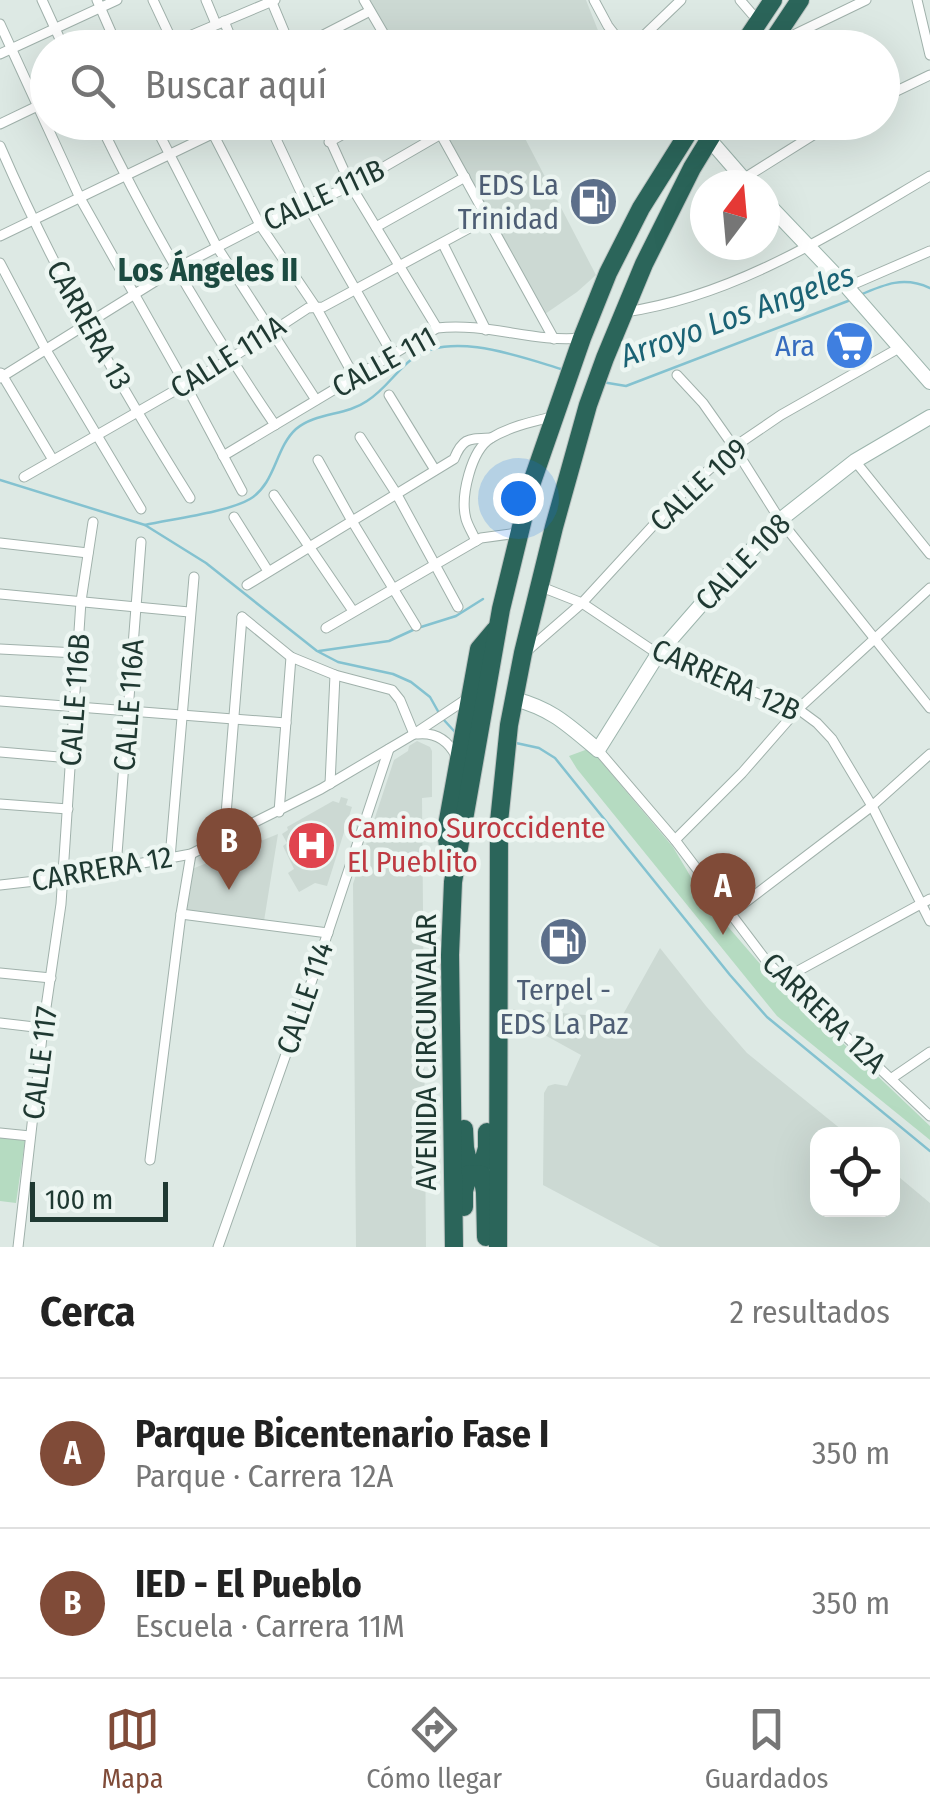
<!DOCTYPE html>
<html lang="es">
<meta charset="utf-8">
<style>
:root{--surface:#fff;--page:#f6f6f6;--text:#222;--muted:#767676;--line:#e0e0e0;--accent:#804b38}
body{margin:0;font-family:"Fira Sans Condensed",sans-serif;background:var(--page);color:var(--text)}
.controls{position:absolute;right:30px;bottom:30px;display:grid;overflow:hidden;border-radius:20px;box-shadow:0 10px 40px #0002}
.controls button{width:90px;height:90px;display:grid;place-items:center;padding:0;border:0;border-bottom:2px solid var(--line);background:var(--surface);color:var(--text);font:50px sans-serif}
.compass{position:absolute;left:690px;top:170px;width:90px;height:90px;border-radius:50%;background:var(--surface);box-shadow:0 10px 40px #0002;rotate:16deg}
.scale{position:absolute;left:30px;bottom:25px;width:138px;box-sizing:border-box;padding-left:10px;border:5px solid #1f3932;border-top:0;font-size:28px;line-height:35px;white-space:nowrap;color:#1f3932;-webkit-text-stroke:8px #edf6f2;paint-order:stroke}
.you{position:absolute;left:518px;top:498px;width:35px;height:35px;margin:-25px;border:8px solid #fff;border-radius:50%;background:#1a73e8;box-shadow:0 0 0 15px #1a73e833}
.badge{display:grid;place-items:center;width:65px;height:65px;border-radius:50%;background:var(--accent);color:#fff;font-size:32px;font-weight:700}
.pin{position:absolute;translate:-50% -82px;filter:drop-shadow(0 2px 5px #0008)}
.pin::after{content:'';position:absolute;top:52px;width:35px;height:30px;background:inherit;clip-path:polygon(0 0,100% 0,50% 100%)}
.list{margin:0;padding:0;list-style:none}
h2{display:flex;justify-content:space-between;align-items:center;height:130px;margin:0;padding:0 40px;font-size:42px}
h2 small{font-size:32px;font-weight:400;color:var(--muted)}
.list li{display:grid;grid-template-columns:65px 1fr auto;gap:30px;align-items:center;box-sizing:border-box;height:150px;padding:0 40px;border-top:2px solid var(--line)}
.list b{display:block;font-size:38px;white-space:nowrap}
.list p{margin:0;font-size:32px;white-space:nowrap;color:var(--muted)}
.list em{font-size:32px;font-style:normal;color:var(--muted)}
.icon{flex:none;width:55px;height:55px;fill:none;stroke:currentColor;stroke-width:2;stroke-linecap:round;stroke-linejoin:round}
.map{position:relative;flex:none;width:930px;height:1247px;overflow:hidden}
.search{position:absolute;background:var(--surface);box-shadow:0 10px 40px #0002;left:30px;right:30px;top:30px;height:110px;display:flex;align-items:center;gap:25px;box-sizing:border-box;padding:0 35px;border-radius:55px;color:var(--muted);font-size:38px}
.sheet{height:430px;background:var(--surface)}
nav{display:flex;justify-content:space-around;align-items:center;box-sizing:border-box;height:140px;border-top:2px solid var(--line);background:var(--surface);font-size:28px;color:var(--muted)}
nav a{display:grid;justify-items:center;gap:5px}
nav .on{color:var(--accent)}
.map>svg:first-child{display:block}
.built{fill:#ccd9d3}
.green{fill:#b5dbc1}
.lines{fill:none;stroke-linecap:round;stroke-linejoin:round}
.stream{stroke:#84c2d0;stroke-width:2.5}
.street-casing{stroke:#a0b1ab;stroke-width:11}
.secondary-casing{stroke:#9db5ad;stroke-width:16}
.highway-casing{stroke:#bcc4c2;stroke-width:20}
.street{stroke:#fff;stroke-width:9}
.secondary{stroke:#fff;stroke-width:14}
.highway{stroke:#2b655a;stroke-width:18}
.labels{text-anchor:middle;stroke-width:9;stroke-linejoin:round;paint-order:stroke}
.service-label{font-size:30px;fill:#4e5e75;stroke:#edf6f2;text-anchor:end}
.street-label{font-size:30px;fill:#1f3932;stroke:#edf6f2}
.shop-label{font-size:30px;fill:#366cbe;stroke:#edf6f2;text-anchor:end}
.health-label{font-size:30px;fill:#be3a42;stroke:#edf6f2;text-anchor:start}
.neighbourhood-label{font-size:32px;font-weight:bold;fill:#1b4a40;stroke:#edf6f2}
.water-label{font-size:32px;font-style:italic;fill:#1a6274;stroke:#edf6f2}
</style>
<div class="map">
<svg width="930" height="1247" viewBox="0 0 930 1247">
<rect width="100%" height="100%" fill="#dde9e4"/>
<g class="built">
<polygon points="369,0 586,0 599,33 570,47 396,47"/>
<polygon points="438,123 517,123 596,275 577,292 545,314"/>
<polygon points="417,741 430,747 432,751 432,797 422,798 426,1247 356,1247 353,884 394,760 408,751 409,746"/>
<polygon points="341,797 348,799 346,805 352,807 327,886 315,883 299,892 288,873 294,869 283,846 287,843 282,834 288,830 287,827 333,801 339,803"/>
<polygon points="278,834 264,921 186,910 192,869"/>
<polygon points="660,948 706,1006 747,1053 847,1134 818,1134 818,1210 892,1210 893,1172 930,1203 930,1247 660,1247 543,1185 544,1093 548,1086 555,1084 567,1086 581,1055 512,1017 513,1009 621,1018"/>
</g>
<g class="green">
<polygon points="588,749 593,752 673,847 704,899 761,965 930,1126 930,1140 777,1016 577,769 569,756"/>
<polygon points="0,1137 25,1141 16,1203 0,1201"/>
</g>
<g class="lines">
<g class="stream">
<path d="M860 295C885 284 904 276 930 288"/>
<polyline points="602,382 626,386 848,301"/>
<polyline points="0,480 145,525 206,563 317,651 338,662 393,674 411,682 430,697 439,713"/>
<path d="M145 525C172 519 228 512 250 499 276 483 275 448 296 429 316 412 346 416 367 401 385 390 396 371 412 359 450 330 521 357 561 369"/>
<polyline points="421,627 456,616 483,599"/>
<polyline points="319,651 389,641 413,630"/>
<polyline points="443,719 455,732"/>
<polyline points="516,743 539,748 555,758 730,975 767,1017 930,1151"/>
</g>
<defs>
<g id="street">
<polyline points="42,0 64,48"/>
<polyline points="97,0 118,48"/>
<polyline points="153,0 175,47"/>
<polyline points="206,0 216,24"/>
<polyline points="271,0 291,48"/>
<polyline points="364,0 392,48"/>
<polyline points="594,0 608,26 625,48"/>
<polyline points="740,0 752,14"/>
<polyline points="917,0 930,55"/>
<polyline points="224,21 235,48"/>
<polyline points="0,24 80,198 185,384 242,491"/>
<polyline points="779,42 866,0"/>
<polyline points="161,48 275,0"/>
<polyline points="298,48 370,11"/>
<polyline points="631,48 681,0"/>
<polyline points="0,54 117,0"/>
<polyline points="882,98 930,75"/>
<path d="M99 122C150 228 209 328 275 425"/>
<polyline points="153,122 217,247 316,400"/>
<polyline points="207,122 260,225 317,309 355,378"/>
<polyline points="268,122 307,205 393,355"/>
<polyline points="322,122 351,186 437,328"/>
<polyline points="434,122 554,339"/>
<polyline points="0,124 48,101"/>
<polyline points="329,142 365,122"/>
<path d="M0 146C54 271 118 383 190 498"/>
<polyline points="743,179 834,122"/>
<polyline points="376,227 465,177"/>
<polyline points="0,236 212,134 247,122"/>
<polyline points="443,244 486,330"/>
<polyline points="0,263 46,350 141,509"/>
<polyline points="847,287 930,251"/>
<path d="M625 312C736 296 834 232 930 176"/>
<polyline points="1,373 53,460"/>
<polyline points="677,375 703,403 734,447 780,520 930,708"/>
<polyline points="0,378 175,269 260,225 351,186 441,134"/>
<polyline points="389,395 435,470"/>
<polyline points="360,437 396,493 458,607"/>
<path d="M223 456 437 328C486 322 534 343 582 338"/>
<polyline points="318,460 352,521 416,626"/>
<polyline points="855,461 930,554"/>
<polyline points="24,477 230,359 308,308 323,307 488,218"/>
<polyline points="274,495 353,611"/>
<polyline points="234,517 268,571"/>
<path d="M476 541C473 534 468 526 466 519 460 497 471 450 491 438 509 427 531 422 552 417"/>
<polyline points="0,543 88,553"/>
<path d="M247 585 454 459C463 437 469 439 491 438"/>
<polyline points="539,586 582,603 658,654 798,709 817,723 832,739 872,806 930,921"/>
<polyline points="0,594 189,612"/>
<polyline points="242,617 291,657 335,675 392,690 400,700 414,734"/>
<polyline points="326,628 481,538 518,533"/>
<polyline points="0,649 77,653"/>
<polyline points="528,650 582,603 682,494 734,447 781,415 899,348"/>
<polyline points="0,701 286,723"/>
<path d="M417 734C435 732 448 740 456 756"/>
<polyline points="598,750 675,840 768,963 930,1116"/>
<polyline points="0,752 71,758"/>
<polyline points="330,784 335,675"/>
<polyline points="0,804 68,809"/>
<polyline points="279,812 291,657"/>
<polyline points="224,839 242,617"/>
<polyline points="675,840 742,773 798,709 930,588"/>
<polyline points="170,858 194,577"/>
<polyline points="116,867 141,542"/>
<polyline points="0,885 62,878 191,854 321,789 414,734 468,698"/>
<polyline points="181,914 328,933"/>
<polyline points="730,914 872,806 930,754"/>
<polyline points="0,973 51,978"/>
<polyline points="785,978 930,899"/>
<polyline points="0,1023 43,1028"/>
<polyline points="892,1078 930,1052"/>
<polyline points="0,1133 30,1136"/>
<polyline points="150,1160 181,914 191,854"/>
<polyline points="18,1247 43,1028 61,904 81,601 93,522"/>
<polyline points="218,1247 310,986 389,749"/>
</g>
<g id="secondary">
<polyline points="709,139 749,185"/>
<polyline points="765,201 847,287 930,382"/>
<path d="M514 699C553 709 569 726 598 750L658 654 720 583 780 520 855 461 930 417"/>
</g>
<g id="highway">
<polyline points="741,48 773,0"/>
<polyline points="768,48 800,0"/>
<polyline points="450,861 446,831 479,649 495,630"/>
<polyline points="464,1129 465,1148 469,1165 482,1165 487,1148 487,1132"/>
<polyline points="464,1207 464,1191 469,1174 482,1175 485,1192 486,1237"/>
<polyline points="454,1247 450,955 453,882 501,609 532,482 582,338 608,273 641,208 695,122"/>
<polyline points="498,1247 499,822 509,725 523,653 554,527 588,405 605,358 644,264 692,168 720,122"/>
</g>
</defs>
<use href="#street" class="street-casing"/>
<use href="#secondary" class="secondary-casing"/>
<use href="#highway" class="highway-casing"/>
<use href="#street" class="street"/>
<use href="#secondary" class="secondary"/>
<use href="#highway" class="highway"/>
</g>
<defs>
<symbol id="fuel-disc" viewBox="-11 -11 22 22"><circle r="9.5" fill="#5c6f8a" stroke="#edf6f2"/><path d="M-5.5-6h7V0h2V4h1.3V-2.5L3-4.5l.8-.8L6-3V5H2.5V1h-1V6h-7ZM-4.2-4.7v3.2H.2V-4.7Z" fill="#fff"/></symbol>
<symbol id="supermarket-disc" viewBox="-11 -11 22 22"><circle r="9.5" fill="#3f7fe0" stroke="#edf6f2"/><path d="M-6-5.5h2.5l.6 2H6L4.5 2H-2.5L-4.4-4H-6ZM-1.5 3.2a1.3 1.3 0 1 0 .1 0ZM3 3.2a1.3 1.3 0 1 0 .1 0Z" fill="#fff"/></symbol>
<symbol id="hospital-disc" viewBox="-11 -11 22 22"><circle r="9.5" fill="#e0444e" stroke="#edf6f2"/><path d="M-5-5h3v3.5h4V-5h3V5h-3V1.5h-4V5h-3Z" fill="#fff"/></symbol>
</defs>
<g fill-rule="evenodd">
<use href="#fuel-disc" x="566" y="174" width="55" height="55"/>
<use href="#supermarket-disc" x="822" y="318" width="55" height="55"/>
<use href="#hospital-disc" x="284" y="818" width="55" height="55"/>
<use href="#fuel-disc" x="536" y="914" width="55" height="55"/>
</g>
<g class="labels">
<g class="service-label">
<text x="559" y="195">EDS La<tspan x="559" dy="34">Trinidad</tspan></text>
<text x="564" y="1000" text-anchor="middle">Terpel -<tspan x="564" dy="34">EDS La Paz</tspan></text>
</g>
<g class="street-label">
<text transform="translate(324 195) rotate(-25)" y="10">CALLE 111B</text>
<text transform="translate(89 325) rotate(61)" y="10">CARRERA 13</text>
<text transform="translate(228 357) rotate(-32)" y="10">CALLE 111A</text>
<text transform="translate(384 362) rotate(-29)" y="10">CALLE 111</text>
<text transform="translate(699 485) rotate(-43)" y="10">CALLE 109</text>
<text transform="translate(743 562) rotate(-46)" y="10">CALLE 108</text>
<text transform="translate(726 680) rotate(24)" y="10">CARRERA 12B</text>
<text transform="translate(75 700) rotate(-86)" y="10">CALLE 116B</text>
<text transform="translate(129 705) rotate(-86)" y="10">CALLE 116A</text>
<text transform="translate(102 869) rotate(-10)" y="10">CARRERA 12</text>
<text transform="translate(305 998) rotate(-71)" y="10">CALLE 114</text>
<text transform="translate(824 1013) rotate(44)" y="10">CARRERA 12A</text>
<text transform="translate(426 1052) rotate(-90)" y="10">AVENIDA CIRCUNVALAR</text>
<text transform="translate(40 1063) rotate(-83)" y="10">CALLE 117</text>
</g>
<g class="shop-label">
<text x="815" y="356">Ara</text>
</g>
<g class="health-label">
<text x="347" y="838">Camino Suroccidente<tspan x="347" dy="34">El Pueblito</tspan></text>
</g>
<g class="neighbourhood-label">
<text x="208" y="281">Los Ángeles II</text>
</g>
<g class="water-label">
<text transform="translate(737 315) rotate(-20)" y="11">Arroyo Los Angeles</text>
</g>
</g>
</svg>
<div class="controls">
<button><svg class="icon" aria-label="locate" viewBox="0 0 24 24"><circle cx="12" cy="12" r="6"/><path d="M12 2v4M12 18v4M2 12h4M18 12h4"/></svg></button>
</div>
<svg class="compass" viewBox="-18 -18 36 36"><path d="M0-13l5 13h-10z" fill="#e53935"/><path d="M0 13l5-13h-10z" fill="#767676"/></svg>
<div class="scale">100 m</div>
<div class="you"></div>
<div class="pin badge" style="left:723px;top:935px">A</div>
<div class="pin badge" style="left:229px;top:890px">B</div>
<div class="search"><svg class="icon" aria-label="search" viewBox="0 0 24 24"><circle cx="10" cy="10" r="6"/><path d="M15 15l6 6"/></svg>Buscar aquí</div>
</div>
<section class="sheet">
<h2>Cerca<small>2 resultados</small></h2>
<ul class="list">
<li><span class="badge">A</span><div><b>Parque Bicentenario Fase I</b><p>Parque · Carrera 12A</p></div><em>350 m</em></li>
<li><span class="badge">B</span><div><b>IED - El Pueblo</b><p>Escuela · Carrera 11M</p></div><em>350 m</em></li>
</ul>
</section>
<nav>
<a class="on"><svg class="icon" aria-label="map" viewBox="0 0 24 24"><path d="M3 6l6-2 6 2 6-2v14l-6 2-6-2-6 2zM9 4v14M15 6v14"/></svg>Mapa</a>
<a><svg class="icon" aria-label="directions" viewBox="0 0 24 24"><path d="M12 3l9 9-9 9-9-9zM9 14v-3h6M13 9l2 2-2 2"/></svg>Cómo llegar</a>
<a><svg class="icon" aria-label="saved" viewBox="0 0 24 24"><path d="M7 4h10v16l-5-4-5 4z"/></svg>Guardados</a>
</nav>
